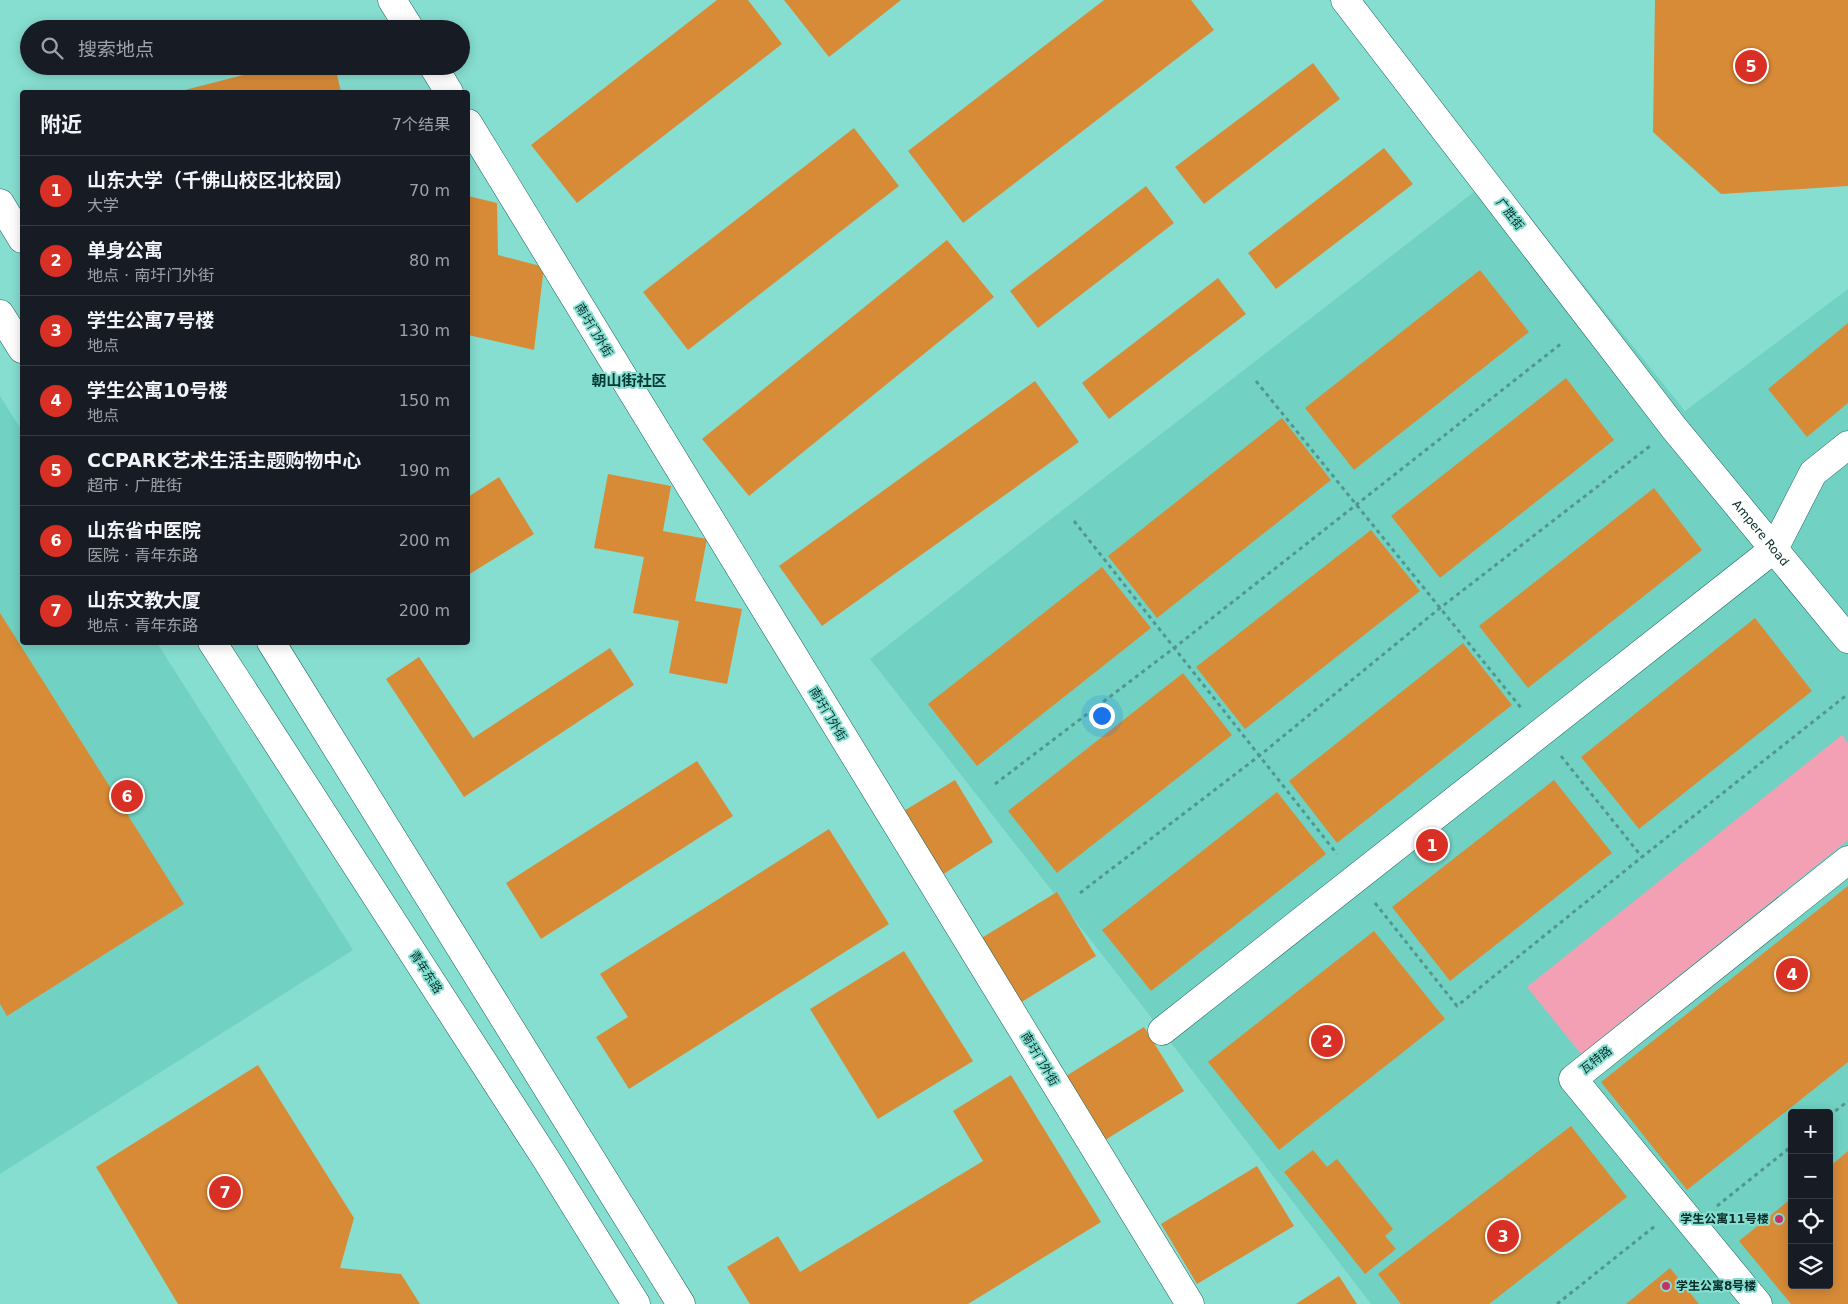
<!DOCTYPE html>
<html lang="zh">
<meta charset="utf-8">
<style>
:root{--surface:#171b24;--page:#242831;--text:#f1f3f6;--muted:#9ea1a6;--line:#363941;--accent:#d93025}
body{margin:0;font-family:"DejaVu Sans","Noto Sans SC",sans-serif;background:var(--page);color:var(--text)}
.controls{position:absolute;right:15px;bottom:15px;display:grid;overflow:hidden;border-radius:5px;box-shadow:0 2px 12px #0003}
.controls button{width:45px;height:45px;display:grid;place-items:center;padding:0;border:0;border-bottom:1px solid var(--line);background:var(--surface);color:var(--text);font:25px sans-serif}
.you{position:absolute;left:1101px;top:715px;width:18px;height:18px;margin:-12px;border:4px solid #fff;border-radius:50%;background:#1a73e8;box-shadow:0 0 0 8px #1a73e833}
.badge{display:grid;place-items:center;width:32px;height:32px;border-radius:50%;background:var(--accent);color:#fff;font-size:16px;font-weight:700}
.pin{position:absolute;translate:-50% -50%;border:2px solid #fff;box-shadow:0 1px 5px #0006}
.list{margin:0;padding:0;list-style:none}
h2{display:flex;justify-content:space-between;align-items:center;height:65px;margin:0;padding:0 20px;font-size:21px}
h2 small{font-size:16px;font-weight:400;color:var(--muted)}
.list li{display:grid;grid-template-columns:32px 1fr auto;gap:15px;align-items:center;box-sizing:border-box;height:70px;padding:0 20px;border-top:1px solid var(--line)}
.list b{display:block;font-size:19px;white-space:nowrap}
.list p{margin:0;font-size:16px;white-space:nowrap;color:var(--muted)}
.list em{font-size:16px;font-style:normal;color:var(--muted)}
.icon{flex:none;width:28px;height:28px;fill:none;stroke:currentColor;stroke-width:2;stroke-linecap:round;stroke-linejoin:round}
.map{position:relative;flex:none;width:1848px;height:1304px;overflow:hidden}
.search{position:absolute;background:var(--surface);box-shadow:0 2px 12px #0003;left:20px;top:20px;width:450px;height:55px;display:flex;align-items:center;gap:12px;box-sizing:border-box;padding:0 18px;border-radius:28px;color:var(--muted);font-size:19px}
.panel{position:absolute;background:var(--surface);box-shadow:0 2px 12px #0003;left:20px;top:90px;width:450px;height:555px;border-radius:5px}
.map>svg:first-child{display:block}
.built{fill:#71d2c4;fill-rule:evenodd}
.green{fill:#f4a0b4}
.building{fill:#d88b37}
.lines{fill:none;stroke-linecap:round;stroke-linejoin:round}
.minor-casing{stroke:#1c625a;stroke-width:29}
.major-casing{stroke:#1c625a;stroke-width:29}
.path{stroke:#52978d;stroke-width:3;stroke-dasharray:4 4;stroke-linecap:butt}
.minor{stroke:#fff;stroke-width:28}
.major{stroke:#fff;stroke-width:28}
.poi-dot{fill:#c23566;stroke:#86ded1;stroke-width:2}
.labels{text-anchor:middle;stroke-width:4;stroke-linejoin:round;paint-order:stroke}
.street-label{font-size:12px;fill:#052c28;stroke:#86ded1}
.poi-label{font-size:12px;font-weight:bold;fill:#052c28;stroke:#86ded1;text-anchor:end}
.quarter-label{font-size:15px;font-weight:bold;fill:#043832;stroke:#86ded1}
</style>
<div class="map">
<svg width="1848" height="1304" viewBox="0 0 1848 1304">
<rect width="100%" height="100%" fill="#86ded1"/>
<g class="built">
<path d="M1496 175 1685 411 1848 289V1304H1371L1162 1031 870 659ZM1792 1113H1829V1285H1792Z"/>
<polygon points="0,396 22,431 22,642 157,643 353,950 0,1174"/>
</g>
<polygon class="green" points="1842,735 1848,743 1848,840 1581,1054 1527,987"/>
<g class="building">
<polygon points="717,0 748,0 782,44 577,203 531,145"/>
<polygon points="784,0 901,0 829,57"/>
<polygon points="1104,0 1191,0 1214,30 963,223 908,151"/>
<polygon points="1655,0 1848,0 1848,186 1721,194 1653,132"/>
<polygon points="1313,63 1340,99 1204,204 1175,167"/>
<polygon points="278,66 335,66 341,92 177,92"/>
<polygon points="854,128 899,186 688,350 643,292"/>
<polygon points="1384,148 1413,184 1276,289 1248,253"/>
<polygon points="1146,186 1174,223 1038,328 1010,291"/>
<polygon points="468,196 497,203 498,255 544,267 534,350 468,335"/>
<polygon points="947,240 994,297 749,496 702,439"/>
<polygon points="1480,270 1529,332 1354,470 1305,408"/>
<polygon points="1218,278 1246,314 1109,419 1082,383"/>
<polygon points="1848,323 1848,403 1807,437 1768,389"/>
<polygon points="1566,378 1614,440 1440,578 1391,516"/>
<polygon points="1035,381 1079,442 822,626 779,566"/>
<polygon points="1282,418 1331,480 1157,618 1108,556"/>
<polygon points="608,474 671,486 663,531 707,539 695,601 742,609 727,684 669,673 679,621 633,613 644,557 594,548"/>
<polygon points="499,477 534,534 468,575 468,497"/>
<polygon points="1654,488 1702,550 1528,688 1479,626"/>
<polygon points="1371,530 1420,591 1245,729 1196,667"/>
<polygon points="1102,567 1151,628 977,766 928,704"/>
<polygon points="0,613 184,904 7,1016 0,1004"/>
<polygon points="1755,618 1812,691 1639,829 1581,757"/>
<polygon points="1463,643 1512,705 1337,843 1289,781"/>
<polygon points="610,648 634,685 464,797 386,679 419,657 473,738"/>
<polygon points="1183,673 1232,735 1057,873 1008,811"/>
<polygon points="697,761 733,816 541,939 506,883"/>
<polygon points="955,780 993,842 942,875 902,812"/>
<polygon points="1554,780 1612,853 1450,981 1392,907"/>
<polygon points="1277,792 1326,854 1151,991 1102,930"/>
<polygon points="829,829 889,924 629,1089 596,1037 628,1017 600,974"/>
<polygon points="1848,886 1848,1062 1687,1190 1601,1082"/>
<polygon points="1057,892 1096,956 1015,1006 975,942"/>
<polygon points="1374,931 1445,1019 1279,1150 1208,1062"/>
<polygon points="904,951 973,1061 878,1119 810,1009"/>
<polygon points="1144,1027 1184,1091 1102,1142 1063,1078"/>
<polygon points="258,1065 354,1218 340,1268 401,1274 420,1304 178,1304 96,1167"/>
<polygon points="1011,1075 1101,1222 968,1304 750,1304 727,1267 778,1236 800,1272 983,1161 953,1111"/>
<polygon points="1571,1126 1627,1197 1489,1304 1401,1304 1378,1274"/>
<polygon points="1313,1150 1327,1167 1337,1159 1393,1229 1385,1236 1396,1249 1365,1274 1284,1172"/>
<polygon points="1848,1151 1848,1304 1791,1304 1739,1241 1792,1198 1792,1285 1829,1285 1829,1167"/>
<polygon points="1257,1166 1294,1226 1197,1284 1161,1224"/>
<polygon points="1670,1268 1699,1304 1626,1304"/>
<polygon points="1339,1276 1357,1304 1296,1304"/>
</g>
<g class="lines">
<defs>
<g id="minor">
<polyline points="392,0 410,29"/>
<path id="s1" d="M1345 0 1674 428 1848 639"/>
<polyline points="433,66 449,92"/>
<polyline points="468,123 1190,1304"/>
<polyline points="1162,1031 1774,549 1813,473 1848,445"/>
<polyline points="1758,1304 1573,1079 1848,860"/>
</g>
<g id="major">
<polyline points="0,203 22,239"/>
<polyline points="0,314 22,349"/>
<polyline points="212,642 546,1159 636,1304"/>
<polyline points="271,642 681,1304"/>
</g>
</defs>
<use href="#minor" class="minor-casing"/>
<use href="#major" class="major-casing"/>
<g class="path">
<polyline points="1256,381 1522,709"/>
<polyline points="1074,521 1337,854"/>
<polyline points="1561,756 1642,857"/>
<polyline points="995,784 1174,648 1562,343"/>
<polyline points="1080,893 1259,756 1440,608 1650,446"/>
<polyline points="1375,903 1457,1006 1642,857 1848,694"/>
<polyline points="1829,1116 1848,1101"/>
<polyline points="1717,1206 1792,1146"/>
<polyline points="1557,1304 1655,1226"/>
</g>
<use href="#minor" class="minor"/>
<use href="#major" class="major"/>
</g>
<g class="poi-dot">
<circle cx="1779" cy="1219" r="5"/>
<circle cx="1666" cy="1286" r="5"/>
</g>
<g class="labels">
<g class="street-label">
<text transform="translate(1510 214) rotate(52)" y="4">广胜街</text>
<text transform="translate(594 330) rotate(59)" y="4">南圩门外街</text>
<text dy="4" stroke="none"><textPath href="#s1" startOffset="676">Ampere Road</textPath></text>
<text transform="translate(828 714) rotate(59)" y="4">南圩门外街</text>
<text transform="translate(426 972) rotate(57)" y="4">青年东路</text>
<text transform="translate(1040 1059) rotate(59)" y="4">南圩门外街</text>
<text transform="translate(1596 1060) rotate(-38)" y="4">瓦特路</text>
</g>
<g class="poi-label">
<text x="1769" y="1223">学生公寓11号楼</text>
<text x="1676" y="1290" text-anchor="start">学生公寓8号楼</text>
</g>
<g class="quarter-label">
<text x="629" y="386">朝山街社区</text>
</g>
</g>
</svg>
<div class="controls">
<button>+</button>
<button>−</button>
<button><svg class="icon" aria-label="locate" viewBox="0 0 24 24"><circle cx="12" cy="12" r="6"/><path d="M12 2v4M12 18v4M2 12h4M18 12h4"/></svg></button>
<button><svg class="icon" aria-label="layers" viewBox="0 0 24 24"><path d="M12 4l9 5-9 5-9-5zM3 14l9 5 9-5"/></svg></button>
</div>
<div class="you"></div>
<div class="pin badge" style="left:1432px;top:845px">1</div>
<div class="pin badge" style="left:1327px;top:1041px">2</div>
<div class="pin badge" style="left:1503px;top:1236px">3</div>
<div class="pin badge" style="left:1792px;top:974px">4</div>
<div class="pin badge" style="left:1751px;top:66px">5</div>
<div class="pin badge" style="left:127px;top:796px">6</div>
<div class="pin badge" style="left:225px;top:1192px">7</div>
<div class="search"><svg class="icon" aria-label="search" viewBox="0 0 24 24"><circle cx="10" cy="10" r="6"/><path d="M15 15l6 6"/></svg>搜索地点</div>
<section class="panel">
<h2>附近<small>7个结果</small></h2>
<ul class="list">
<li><span class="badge">1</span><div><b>山东大学（千佛山校区北校园）</b><p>大学</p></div><em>70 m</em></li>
<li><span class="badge">2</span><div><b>单身公寓</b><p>地点 · 南圩门外街</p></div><em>80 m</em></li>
<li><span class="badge">3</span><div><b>学生公寓7号楼</b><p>地点</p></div><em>130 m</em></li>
<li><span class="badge">4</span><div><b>学生公寓10号楼</b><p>地点</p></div><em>150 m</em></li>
<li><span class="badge">5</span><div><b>CCPARK艺术生活主题购物中心</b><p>超市 · 广胜街</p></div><em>190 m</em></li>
<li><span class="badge">6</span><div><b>山东省中医院</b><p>医院 · 青年东路</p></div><em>200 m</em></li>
<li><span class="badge">7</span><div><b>山东文教大厦</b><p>地点 · 青年东路</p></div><em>200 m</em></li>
</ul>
</section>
</div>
